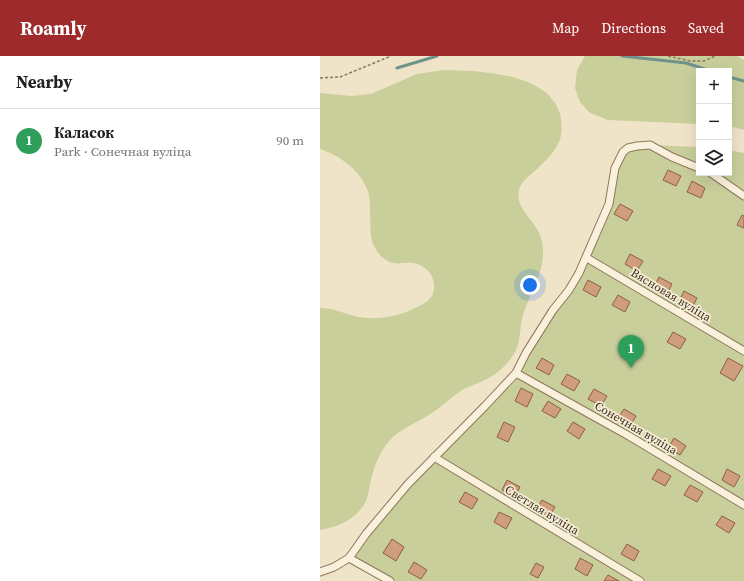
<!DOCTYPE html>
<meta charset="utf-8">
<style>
:root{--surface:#fff;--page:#f2f2f2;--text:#202124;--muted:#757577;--line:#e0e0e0;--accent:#9e2a2b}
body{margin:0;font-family:"Source Serif 4",serif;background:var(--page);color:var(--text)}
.controls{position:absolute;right:12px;top:12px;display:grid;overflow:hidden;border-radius:0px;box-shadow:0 4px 16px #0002}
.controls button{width:36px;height:36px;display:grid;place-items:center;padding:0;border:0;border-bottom:1px solid var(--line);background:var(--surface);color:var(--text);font:20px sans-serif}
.you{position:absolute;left:210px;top:229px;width:14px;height:14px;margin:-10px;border:3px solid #fff;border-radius:50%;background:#1a73e8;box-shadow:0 0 0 6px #1a73e833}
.badge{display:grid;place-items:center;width:26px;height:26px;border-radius:50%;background:var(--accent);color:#fff;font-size:13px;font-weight:700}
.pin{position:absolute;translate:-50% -33px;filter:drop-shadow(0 1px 2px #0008)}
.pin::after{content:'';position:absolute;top:21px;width:14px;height:12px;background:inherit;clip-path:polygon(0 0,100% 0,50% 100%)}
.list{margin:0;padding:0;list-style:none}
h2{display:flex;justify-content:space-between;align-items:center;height:52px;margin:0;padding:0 16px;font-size:17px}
h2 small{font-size:13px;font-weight:400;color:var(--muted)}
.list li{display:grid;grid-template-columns:26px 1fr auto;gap:12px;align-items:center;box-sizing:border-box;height:64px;padding:0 16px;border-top:1px solid var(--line)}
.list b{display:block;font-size:15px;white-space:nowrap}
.list p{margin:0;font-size:13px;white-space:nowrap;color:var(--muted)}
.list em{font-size:13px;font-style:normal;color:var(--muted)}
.icon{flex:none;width:22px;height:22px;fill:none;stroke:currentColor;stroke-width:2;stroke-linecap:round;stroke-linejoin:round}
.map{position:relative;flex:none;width:424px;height:525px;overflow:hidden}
header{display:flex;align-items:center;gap:24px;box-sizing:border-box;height:56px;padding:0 20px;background:var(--accent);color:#fff}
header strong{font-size:19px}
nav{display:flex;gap:22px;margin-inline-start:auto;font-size:14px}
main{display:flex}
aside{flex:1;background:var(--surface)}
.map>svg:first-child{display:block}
.green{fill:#c9cf9b}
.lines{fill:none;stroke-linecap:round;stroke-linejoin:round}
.stream{stroke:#6f938a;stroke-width:3}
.building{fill:#cf9f7d;stroke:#8d5f41}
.minor-casing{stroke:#8d765c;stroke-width:9}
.path{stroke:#8d765c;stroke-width:1.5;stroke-dasharray:3 2;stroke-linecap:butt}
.minor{stroke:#faf1dc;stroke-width:7}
.labels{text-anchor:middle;stroke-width:3.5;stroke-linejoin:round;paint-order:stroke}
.street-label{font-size:12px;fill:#3d2e20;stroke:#f7eed8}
</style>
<header>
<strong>Roamly</strong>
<nav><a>Map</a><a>Directions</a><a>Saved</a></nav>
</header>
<main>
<aside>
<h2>Nearby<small></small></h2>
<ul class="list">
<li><span class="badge" style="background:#2e9e5b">1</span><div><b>Каласок</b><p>Park · Сонечная вуліца</p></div><em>90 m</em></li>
</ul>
</aside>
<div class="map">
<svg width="424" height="525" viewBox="0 0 424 525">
<rect width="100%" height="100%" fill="#f0e4c8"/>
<g class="green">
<polygon points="265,0 417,0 424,4 424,74 409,70 409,15 379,15 379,68 288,64 270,57 260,46 255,32 257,14"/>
<path d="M124 14C159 15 228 16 240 58 242 67 243 79 238 88 234 96 228 103 221 109 214 117 202 123 199 134 195 153 214 163 220 179 224 188 224 202 221 212 217 227 209 241 204 256 198 273 203 285 192 301 185 311 174 320 163 325 157 328 150 330 144 333 132 340 122 351 109 359 98 366 85 371 74 380 60 393 54 410 50 428 49 434 48 442 45 447 35 464 18 471 0 474V252C14 252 25 258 38 261 57 264 78 261 95 252 104 248 114 243 114 232 115 219 105 209 93 207 84 206 74 210 66 204 61 201 57 196 54 190 49 181 51 168 50 157 50 150 50 140 47 133 39 113 20 100 0 93V37L31 40 51 38 97 18Z"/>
<polygon points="330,89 379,91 379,117 409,117 409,94 424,97 424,525 69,525 29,502 70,450 192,323 249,234 277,175 303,96"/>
</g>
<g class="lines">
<g class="stream">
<polyline points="302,0 366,7 391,15"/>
<polyline points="77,12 117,0"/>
<polyline points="409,21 424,25"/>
</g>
</g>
<g class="building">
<polygon points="348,114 361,120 356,130 343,124"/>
<polygon points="372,125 385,132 381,142 367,136"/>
<polygon points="300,148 313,155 307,165 294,158"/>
<polygon points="422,159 424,160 424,172 417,169"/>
<polygon points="310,198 323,205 317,215 305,208"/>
<polygon points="339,221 352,228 347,238 334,231"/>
<polygon points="268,224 281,231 276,241 263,234"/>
<polygon points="364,235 377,242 372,252 359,245"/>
<polygon points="298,239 310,246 305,256 292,249"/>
<polygon points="353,276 366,283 360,293 347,286"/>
<polygon points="222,302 234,309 229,319 216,312"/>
<polygon points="408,302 423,310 414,325 400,317"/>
<polygon points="247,318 260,325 254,335 241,328"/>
<polygon points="201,332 213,338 207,351 195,345"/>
<polygon points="274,333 287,340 281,350 268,343"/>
<polygon points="228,345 241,353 235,362 222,355"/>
<polygon points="304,353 316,360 310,370 298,362"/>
<polygon points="184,366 195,371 188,386 177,381"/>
<polygon points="253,366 265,373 259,383 247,375"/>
<polygon points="354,382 366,390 360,399 348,392"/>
<polygon points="338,413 351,420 345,430 332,423"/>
<polygon points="407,413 420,420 414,431 402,424"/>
<polygon points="187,424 200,431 195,441 182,434"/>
<polygon points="370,429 383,436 377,446 364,439"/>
<polygon points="145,436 158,443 152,453 139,446"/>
<polygon points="222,444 235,451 229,461 216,454"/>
<polygon points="179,456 192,462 186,473 174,466"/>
<polygon points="402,460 415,467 409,477 396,469"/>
<polygon points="72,483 84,491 76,505 63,497"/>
<polygon points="307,488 319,495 314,505 301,498"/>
<polygon points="260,502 273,509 267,520 255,513"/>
<polygon points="94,506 107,514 101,523 88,516"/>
<polygon points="216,507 224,511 218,522 210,518"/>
<polygon points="288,519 299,525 284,525"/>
</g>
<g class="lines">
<defs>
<g id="minor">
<polyline points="391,117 424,140"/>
<polyline points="267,202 424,295"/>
<polyline points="196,317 309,380 424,449"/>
<polyline points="114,401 320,525"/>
<polyline points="29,502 70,525"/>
<polyline points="0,516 14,511 29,502 46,478 88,428 165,350 196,317 206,297 233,254 249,234 259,217 289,148 295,112 303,96 308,92 317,90 330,89 352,101 379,112"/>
</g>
</defs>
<use href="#minor" class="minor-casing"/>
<g class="path">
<polyline points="348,0 370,5 384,5 395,0"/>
<polyline points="0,22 20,21 71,0"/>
</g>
<use href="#minor" class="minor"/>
</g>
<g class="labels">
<g class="street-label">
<text transform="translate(351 239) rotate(31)" y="4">Вясновая вуліца</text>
<text transform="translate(316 372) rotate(30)" y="4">Сонечная вуліца</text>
<text transform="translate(222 454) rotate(31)" y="4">Светлая вуліца</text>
</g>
</g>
</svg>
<div class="controls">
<button>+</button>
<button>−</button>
<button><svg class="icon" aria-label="layers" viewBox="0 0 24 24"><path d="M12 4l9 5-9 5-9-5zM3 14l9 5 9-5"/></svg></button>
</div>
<div class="you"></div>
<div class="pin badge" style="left:311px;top:312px;background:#2e9e5b">1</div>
</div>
</main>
